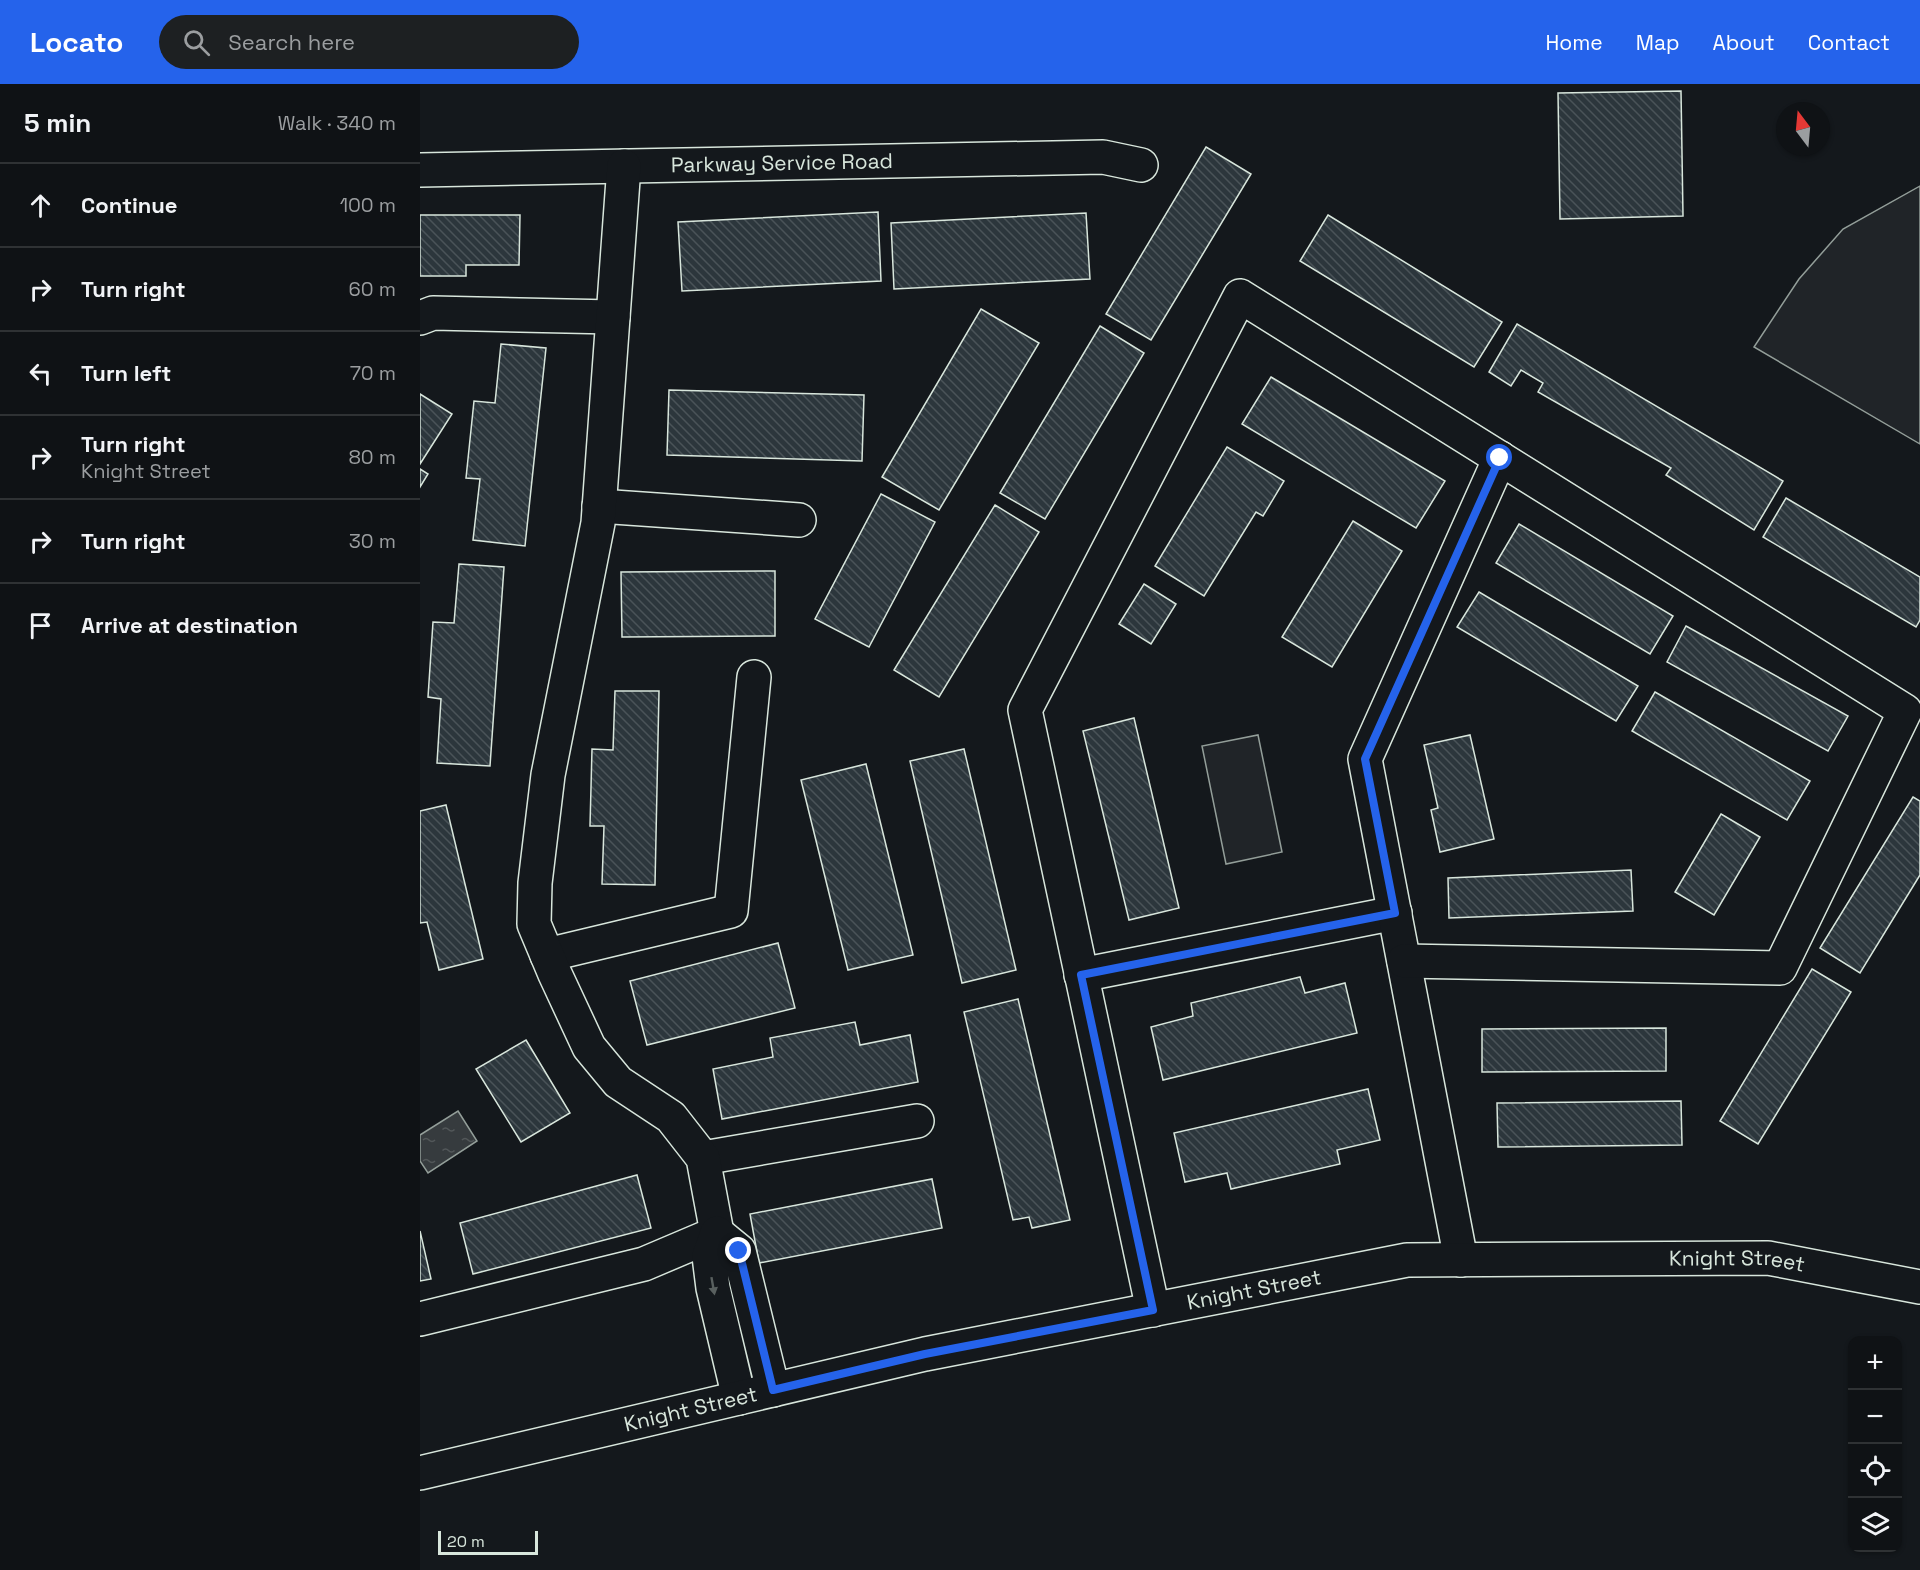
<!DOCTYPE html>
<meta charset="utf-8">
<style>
:root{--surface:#0f1215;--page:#1d2022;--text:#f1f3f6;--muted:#9b9ea0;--line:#2f3234;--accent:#2563eb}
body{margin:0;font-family:"Space Grotesk",sans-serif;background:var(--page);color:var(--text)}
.controls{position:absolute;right:18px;bottom:18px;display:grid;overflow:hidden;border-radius:12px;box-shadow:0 2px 4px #0004}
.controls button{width:54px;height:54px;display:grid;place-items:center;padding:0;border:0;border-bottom:2px solid var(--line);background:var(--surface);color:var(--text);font:30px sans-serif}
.compass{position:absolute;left:1356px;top:18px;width:54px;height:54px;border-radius:50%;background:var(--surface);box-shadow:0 2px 4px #0004;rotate:344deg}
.scale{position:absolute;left:18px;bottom:15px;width:100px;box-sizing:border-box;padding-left:6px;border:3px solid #d8e6dc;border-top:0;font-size:16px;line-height:21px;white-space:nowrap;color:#d8e6dc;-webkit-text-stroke:4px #14181c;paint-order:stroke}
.stop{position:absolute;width:18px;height:18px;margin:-14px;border:4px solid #2563eb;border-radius:50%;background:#fff}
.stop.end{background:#2563eb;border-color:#fff;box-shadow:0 2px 6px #0008}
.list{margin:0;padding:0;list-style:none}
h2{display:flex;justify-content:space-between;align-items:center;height:78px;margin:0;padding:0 24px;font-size:26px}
h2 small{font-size:20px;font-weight:400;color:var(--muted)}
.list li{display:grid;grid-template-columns:39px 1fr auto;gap:18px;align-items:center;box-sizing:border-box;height:84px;padding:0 24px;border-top:2px solid var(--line)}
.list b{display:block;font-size:22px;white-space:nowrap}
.list p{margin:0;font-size:20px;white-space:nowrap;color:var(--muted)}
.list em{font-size:20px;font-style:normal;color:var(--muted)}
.icon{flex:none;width:33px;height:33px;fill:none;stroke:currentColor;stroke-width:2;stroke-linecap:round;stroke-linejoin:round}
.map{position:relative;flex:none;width:1500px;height:1486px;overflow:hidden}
header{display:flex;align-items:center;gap:36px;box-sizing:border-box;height:84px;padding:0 30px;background:var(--accent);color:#fff}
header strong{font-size:28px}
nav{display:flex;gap:33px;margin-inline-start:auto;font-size:21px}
.search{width:420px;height:54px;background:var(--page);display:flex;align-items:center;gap:15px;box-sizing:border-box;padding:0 21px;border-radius:33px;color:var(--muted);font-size:22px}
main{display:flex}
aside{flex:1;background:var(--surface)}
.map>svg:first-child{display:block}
.park{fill:#202428;stroke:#939e99;stroke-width:1.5}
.water{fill:url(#water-ripples);stroke:#939e99;stroke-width:1.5}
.building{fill:url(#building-back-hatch);stroke:#d8e6dc;stroke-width:1.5}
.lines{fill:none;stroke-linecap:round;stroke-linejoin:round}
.minor-casing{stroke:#d8e6dc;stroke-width:36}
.minor{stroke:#14181c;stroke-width:33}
.oneway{fill:#59605f}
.route{stroke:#2563eb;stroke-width:8}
.labels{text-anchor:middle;stroke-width:4.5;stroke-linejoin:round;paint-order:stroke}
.street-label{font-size:21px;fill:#d8e6dc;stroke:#14181c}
</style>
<header>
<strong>Locato</strong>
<div class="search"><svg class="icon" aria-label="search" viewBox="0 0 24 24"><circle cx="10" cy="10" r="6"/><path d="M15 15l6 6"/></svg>Search here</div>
<nav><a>Home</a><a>Map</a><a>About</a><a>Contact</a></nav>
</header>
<main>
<aside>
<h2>5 min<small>Walk · 340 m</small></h2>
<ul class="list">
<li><svg class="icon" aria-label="ahead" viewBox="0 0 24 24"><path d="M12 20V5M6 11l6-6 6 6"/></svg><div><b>Continue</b></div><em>100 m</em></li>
<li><svg class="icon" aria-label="right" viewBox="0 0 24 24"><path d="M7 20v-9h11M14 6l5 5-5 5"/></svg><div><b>Turn right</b></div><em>60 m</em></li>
<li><svg class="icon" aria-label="left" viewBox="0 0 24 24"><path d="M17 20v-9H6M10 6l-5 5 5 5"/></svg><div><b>Turn left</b></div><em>70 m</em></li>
<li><svg class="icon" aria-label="right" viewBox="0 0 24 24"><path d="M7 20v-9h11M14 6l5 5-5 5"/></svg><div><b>Turn right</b><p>Knight Street</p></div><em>80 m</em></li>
<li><svg class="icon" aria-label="right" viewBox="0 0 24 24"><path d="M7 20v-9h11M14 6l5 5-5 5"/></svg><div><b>Turn right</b></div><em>30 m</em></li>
<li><svg class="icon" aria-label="arrive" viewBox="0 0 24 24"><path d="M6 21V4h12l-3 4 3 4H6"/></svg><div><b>Arrive at destination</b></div></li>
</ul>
</aside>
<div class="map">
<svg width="1500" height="1486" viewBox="0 0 1500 1486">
<defs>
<pattern id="water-ripples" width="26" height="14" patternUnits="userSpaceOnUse" patternTransform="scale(1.5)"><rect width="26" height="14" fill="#363b3e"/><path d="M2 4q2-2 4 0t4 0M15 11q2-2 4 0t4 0" fill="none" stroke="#525759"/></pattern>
<pattern id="building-back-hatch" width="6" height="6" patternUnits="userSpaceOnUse" patternTransform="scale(1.5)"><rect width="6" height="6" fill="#2c363c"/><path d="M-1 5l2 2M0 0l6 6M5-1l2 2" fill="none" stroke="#4a5358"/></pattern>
</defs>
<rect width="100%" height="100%" fill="#14181c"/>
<g class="park">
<polygon points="1500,102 1500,360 1334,263 1379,195 1423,145"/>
<polygon points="838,651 862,768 806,780 782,662"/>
</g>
<polygon class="water" points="38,1027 57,1057 8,1089 0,1077 0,1051"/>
<g class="building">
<polygon points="1261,7 1263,132 1140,135 1138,9"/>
<polygon points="786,63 831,90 731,256 686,230"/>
<polygon points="458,128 461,197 262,207 258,138"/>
<polygon points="666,129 670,195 474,205 471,139"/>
<polygon points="0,131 100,131 99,181 46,181 46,192 0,192"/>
<polygon points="908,131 1082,238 1054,283 880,177"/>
<polygon points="561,225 619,259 519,426 462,393"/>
<polygon points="1097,240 1363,397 1334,446 1246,391 1251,384 1118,308 1123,299 1101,286 1091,302 1069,288"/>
<polygon points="680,242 724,269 625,435 580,409"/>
<polygon points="81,260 126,264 105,462 53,456 60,395 46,394 54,317 75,319"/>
<polygon points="851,293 1025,397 996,444 822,340"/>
<polygon points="249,306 444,311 442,377 247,371"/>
<polygon points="0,310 32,330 0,380"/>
<polygon points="807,363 864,397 843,432 836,428 784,512 735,482"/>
<polygon points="0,385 8,390 0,403"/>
<polygon points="461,410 515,438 449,563 395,535"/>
<polygon points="1366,414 1500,493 1500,536 1496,543 1343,453"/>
<polygon points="575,421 619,448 519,613 474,586"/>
<polygon points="933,437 982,467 912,583 862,553"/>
<polygon points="1099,440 1253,532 1230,570 1076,479"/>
<polygon points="39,480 84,483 70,682 17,679 21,615 8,613 13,538 34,539"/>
<polygon points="355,487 355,552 202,553 201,488"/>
<polygon points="724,500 756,520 731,560 699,540"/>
<polygon points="1059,508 1218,602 1196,637 1037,543"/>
<polygon points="1266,542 1428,632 1408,667 1247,578"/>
<polygon points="195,607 239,607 235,801 182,800 184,742 170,742 172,665 193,666"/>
<polygon points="1235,608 1390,697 1367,736 1212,647"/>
<polygon points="714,634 759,824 709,836 663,647"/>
<polygon points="1050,651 1074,755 1020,768 1011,726 1018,724 1004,661"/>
<polygon points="544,665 596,886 542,899 490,677"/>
<polygon points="446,680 493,871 428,886 381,696"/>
<polygon points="1493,713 1500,717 1500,791 1440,889 1400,864"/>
<polygon points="26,721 63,875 19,886 7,838 0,839 0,727"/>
<polygon points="1301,730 1340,753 1294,831 1255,808"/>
<polygon points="1211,786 1213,827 1029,834 1028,794"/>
<polygon points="358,859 375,924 227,961 210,897"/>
<polygon points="1392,885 1431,908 1338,1060 1300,1037"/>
<polygon points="880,893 885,909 925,899 937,949 743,996 731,943 773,932 771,919"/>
<polygon points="598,915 650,1136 612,1144 609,1133 593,1136 544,928"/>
<polygon points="435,938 440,961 490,951 498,998 302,1035 293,985 353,973 350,954"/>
<polygon points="1246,944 1246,987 1062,988 1062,945"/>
<polygon points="106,956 150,1029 101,1058 56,985"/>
<polygon points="948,1005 960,1056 917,1066 920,1080 811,1105 807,1089 765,1098 754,1049"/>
<polygon points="1261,1017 1262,1061 1078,1063 1077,1019"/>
<polygon points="217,1091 231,1144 53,1190 40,1139"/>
<polygon points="512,1095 522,1144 339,1179 330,1130"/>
<polygon points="0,1147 11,1195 0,1197"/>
</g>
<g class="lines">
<defs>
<g id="minor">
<path id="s1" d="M0 86 683 73 721 81"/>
<polyline points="0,234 13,229 193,233"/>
<polyline points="179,422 379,436"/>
<polyline points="127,871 311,827 334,593"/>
<polyline points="661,891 975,829"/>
<polyline points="283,1074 497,1037"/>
<polyline points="1041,1176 945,675 1080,374"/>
<polyline points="733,1226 605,626 820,212 1485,627 1360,884 984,877"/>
<polyline points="0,1235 224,1180 297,1149 283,1074 251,1033 198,998 169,963 135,890 114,840 115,799 128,691 178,439 204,82"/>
<polyline points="319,1314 293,1204 289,1172 297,1149 319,1167 353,1306"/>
<path id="s2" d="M0 1389 505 1270 987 1176 1348 1174 1500 1203"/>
</g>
</defs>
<use href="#minor" class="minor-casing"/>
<use href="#minor" class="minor"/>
</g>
<defs><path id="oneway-solid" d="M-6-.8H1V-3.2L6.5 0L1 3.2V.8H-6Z" transform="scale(1.5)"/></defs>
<use class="oneway" href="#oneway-solid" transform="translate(293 1202) rotate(80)"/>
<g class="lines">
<polyline class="route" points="319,1167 353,1306 505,1270 733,1226 661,891 975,829 945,675 1080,374"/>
</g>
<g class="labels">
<g class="street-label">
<text dy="7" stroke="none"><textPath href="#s1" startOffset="362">Parkway Service Road</textPath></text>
<text dy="7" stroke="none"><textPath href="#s2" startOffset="1340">Knight Street</textPath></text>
<text dy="7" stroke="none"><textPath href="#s2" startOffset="854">Knight Street</textPath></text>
<text dy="7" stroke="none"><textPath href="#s2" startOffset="278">Knight Street</textPath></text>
</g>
</g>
</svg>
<div class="controls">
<button>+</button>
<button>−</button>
<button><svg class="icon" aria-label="locate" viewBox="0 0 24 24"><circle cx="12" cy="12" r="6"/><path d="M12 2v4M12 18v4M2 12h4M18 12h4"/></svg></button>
<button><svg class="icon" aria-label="layers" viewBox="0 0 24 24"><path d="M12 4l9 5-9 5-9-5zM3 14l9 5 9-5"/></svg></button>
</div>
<svg class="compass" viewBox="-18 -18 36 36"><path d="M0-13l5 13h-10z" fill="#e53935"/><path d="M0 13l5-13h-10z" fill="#9b9ea0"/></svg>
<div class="scale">20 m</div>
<div class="stop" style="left:1080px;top:374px"></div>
<div class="stop end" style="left:319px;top:1167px"></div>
</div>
</main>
